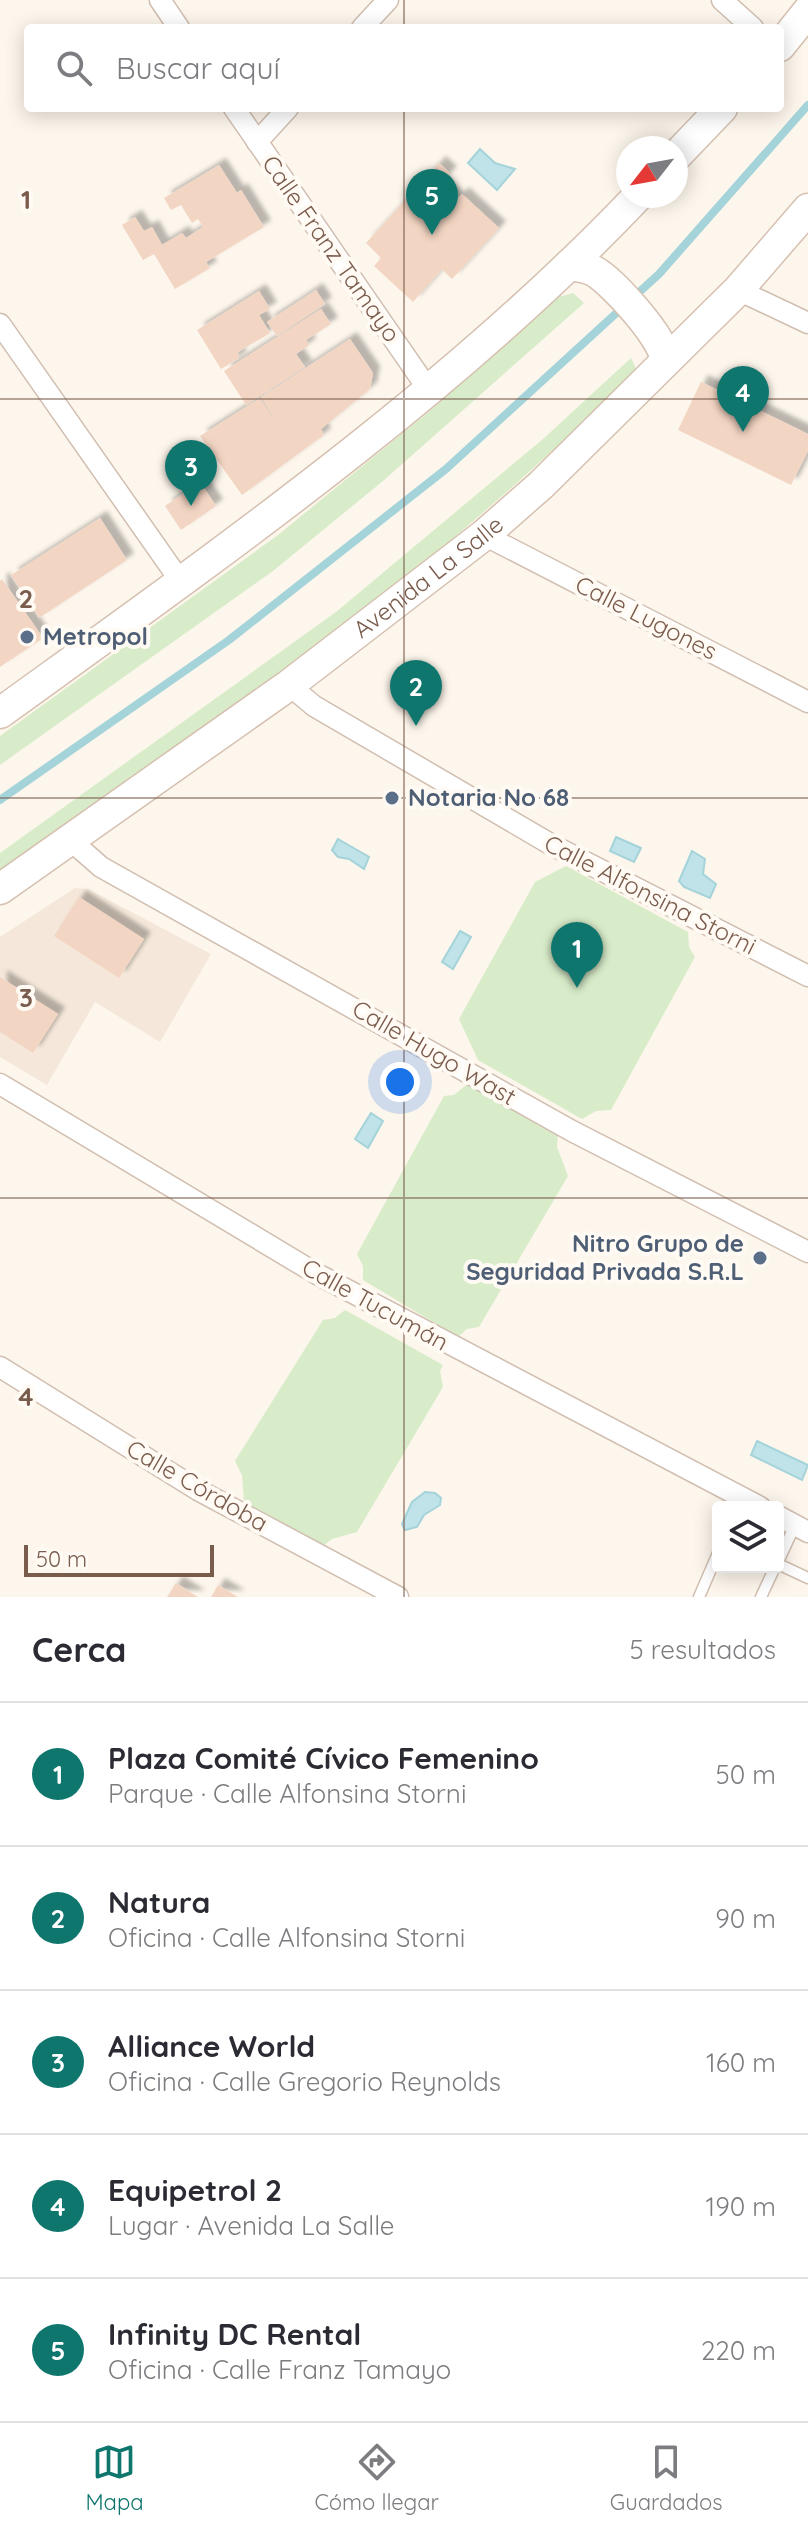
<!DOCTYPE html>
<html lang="es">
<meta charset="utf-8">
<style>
:root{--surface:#fff;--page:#f2f2f3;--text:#2b2b33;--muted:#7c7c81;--line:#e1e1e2;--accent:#0f766e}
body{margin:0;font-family:Quicksand,sans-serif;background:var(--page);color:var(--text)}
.controls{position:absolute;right:24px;bottom:24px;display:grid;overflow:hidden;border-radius:8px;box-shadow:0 4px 20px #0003}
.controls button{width:72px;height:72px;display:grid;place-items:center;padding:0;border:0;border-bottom:2px solid var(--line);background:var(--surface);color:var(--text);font:40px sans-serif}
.compass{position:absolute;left:616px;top:136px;width:72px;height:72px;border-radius:50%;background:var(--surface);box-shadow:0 4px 20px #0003;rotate:239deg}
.scale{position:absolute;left:24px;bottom:20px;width:190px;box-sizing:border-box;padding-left:8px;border:4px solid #7a5c4d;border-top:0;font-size:22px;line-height:28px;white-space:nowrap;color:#7a5c4d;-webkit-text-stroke:6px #fffaf3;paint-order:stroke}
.you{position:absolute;left:400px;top:1082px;width:28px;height:28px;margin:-20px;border:6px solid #fff;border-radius:50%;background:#1a73e8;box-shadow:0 0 0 12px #1a73e833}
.badge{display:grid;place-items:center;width:52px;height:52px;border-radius:50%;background:var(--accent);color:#fff;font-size:26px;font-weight:700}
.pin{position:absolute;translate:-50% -66px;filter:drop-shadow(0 2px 4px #0008)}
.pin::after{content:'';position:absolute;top:42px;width:28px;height:24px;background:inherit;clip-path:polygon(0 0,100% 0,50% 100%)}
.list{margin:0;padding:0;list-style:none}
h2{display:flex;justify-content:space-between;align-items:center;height:104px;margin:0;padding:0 32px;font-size:34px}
h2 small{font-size:26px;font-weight:400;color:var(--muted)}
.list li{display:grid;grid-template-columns:52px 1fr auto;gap:24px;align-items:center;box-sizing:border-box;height:144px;padding:0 32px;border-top:2px solid var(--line)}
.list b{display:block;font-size:30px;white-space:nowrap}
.list p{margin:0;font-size:26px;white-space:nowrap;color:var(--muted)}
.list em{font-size:26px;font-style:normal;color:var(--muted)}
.icon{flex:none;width:44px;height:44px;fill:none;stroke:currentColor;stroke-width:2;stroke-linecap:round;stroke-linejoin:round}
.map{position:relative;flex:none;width:808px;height:1597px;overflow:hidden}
.search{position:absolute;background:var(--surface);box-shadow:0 4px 20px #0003;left:24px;right:24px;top:24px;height:88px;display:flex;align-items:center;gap:20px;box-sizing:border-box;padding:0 28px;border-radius:8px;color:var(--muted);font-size:30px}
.sheet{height:824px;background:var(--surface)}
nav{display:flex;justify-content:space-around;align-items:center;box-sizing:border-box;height:112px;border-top:2px solid var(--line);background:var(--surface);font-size:22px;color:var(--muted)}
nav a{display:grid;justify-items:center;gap:4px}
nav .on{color:var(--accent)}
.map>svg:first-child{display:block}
.residential{fill:#f5e8da}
.green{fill:#d8ecc9}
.water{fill:#bfe3e8;stroke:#a5d3da;stroke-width:2}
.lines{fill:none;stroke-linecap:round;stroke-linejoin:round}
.stream{stroke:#a5d3da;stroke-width:8}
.building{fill:#f3d5c3;filter:url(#shadow)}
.service-casing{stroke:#d1beb0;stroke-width:13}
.minor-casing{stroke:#d1beb0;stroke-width:23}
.secondary-casing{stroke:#d6c0b0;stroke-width:33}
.service{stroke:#fff;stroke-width:10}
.minor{stroke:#fff;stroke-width:20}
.secondary{stroke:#fff;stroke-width:30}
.grid{fill:none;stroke:#7a5c4d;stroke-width:2;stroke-opacity:0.55}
.service-dot{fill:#5c6f8a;stroke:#fffaf3;stroke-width:3}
.labels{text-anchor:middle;stroke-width:8;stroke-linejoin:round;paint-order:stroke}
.street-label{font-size:24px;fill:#7a5c4d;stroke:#fffaf3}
.service-label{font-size:24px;font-weight:bold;fill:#4e5e75;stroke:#fffaf3;text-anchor:start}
.grid-label{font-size:26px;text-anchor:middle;font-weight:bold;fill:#7a5c4d;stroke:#fffaf3;stroke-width:8;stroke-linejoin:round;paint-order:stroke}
</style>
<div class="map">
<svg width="808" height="1597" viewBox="0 0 808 1597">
<defs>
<filter id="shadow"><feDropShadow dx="7" dy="-7" stdDeviation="2" flood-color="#0004"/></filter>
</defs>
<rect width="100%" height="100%" fill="#fdf6ec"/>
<polygon class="residential" points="75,888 88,889 211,954 160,1042 95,1002 47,1085 0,1057 0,937"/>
<g class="green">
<polygon points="573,293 584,303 383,481 273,571 0,765 0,736 278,535 431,410 555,298"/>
<path d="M631 358 637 371C530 475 416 574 297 662 199 734 99 802 0 872V853L336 612 543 439Z"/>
<polygon points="566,866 688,932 689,947 695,957 611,1110 596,1111 582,1119 478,1060 459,1019 535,882"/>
<polygon points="470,1082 558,1135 557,1147 568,1176 479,1327 467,1329 458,1337 363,1280 363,1266 357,1254 444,1096 454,1095"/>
<polygon points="345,1310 443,1365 440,1371 443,1387 357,1532 332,1539 323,1546 244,1502 242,1475 235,1461 323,1320 335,1318"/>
</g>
<g class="water">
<polygon points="480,149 495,163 515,169 497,190 468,163"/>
<polygon points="616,837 641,848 634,862 610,851"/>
<polygon points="338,839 369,857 364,869 349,859 338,857 332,850"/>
<polygon points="692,851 705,859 703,874 716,884 710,898 684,887 679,881"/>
<polygon points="460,931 471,937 453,969 442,962"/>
<polygon points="371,1113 383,1121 368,1148 355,1139"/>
<polygon points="757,1441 808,1465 802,1480 751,1455"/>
<polygon points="425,1492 435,1493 441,1498 440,1505 424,1515 417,1527 405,1530 402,1524 412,1502"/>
</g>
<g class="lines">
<polyline class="stream" points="0,800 229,640 446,469 659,274 808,105"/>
</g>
<g class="building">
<polygon points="439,163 450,173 440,183 457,199 462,194 499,228 452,279 442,269 413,302 374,266 381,258 366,243"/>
<polygon points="219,165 237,193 241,190 264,227 206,262 210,268 175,289 154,254 143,260 122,225 135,217 144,231 152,227 162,245 182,233 186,238 203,227 198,219 192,223 181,205 171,210 164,198"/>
<polygon points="316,290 325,304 277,336 267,322"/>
<polygon points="259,291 270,309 259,315 270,333 238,352 239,358 221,369 197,330"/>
<polygon points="321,309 331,324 306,340 309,345 296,354 305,367 246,405 224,371"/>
<polygon points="350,339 373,373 370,389 321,429 324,435 242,495 200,436 260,398 279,427 261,397"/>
<polygon points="701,382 808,434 808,451 791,485 678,430"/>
<polygon points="200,482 216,506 181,530 165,506"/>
<polygon points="100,518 127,560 39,618 11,575"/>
<polygon points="2,579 43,638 0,667 0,581"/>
<polygon points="79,897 144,939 119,978 54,936"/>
<polygon points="0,977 58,1014 33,1053 0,1032"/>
<polygon points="176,1583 198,1597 167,1597"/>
<polygon points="218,1585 238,1597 211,1597"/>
</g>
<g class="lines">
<defs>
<g id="service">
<polyline points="778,1562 795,1525"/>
<polyline points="778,1564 808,1578"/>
<polyline points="699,1597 718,1553"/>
<polyline points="761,1597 775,1567"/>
</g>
<g id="minor">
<polyline points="160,0 179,28"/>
<polyline points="722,0 753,28"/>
<polyline points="362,28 388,0"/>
<polyline points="234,108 428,389"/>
<polyline points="257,142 288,108"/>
<polyline points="738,290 808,323"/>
<polyline points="0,324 181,582"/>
<polyline points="484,535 808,702"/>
<polyline points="289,685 314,706 552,845 808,976"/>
<polyline points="69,839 101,867 572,1131 808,1252"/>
<polyline points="0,1084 317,1274 760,1507"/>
<polyline points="0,1367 198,1490 398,1597"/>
<polyline points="778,1516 808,1532"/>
</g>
<g id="secondary">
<polyline points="780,46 808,11"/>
<polyline points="676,156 722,108"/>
<path d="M569 265C577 266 586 267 594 271 613 282 664 338 665 359"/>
<path d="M0 713C217 556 453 391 638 196"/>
<path id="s1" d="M0 889 289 685 484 535 541 485 738 290 808 209"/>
</g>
</defs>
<use href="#service" class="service-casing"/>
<use href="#minor" class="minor-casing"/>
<use href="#secondary" class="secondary-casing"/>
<use href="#service" class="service"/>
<use href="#minor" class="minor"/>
<use href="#secondary" class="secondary"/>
</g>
<path class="grid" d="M404 0V28M404 108V1597M0 399H808M0 798H808M0 1198H808"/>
<g class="service-dot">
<circle cx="27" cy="637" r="8"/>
<circle cx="392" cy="798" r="8"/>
<circle cx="760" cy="1258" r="8"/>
</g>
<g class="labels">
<g class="street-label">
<text transform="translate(331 249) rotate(55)" y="8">Calle Franz Tamayo</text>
<text dy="8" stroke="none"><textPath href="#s1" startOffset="530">Avenida La Salle</textPath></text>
<text transform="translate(646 618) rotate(27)" y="8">Calle Lugones</text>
<text transform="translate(650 895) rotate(27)" y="8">Calle Alfonsina Storni</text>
<text transform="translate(434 1053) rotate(30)" y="8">Calle Hugo Wast</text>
<text transform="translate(375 1305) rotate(29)" y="8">Calle Tucumán</text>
<text transform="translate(197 1486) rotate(30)" y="8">Calle Córdoba</text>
</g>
<g class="service-label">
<text x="43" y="645">Metropol</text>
<text x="408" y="806">Notaria No 68</text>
<text x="744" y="1252" text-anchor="end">Nitro Grupo de<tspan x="744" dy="28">Seguridad Privada S.R.L</tspan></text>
</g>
</g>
<g class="grid-label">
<text x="26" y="209">1</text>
<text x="26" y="608">2</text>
<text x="26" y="1007">3</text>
<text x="26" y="1406">4</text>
</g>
</svg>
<div class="controls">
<button><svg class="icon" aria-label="layers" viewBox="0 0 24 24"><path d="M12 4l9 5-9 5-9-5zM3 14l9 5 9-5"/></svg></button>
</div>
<svg class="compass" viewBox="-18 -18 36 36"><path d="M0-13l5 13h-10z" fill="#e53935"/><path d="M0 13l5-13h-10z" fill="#7c7c81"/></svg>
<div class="scale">50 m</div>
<div class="you"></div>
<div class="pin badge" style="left:577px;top:988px">1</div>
<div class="pin badge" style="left:416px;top:726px">2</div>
<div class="pin badge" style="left:191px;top:506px">3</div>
<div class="pin badge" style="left:743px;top:432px">4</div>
<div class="pin badge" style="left:432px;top:235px">5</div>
<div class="search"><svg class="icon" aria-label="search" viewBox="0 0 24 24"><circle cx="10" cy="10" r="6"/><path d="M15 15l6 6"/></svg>Buscar aquí</div>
</div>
<section class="sheet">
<h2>Cerca<small>5 resultados</small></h2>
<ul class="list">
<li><span class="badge">1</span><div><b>Plaza Comité Cívico Femenino</b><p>Parque · Calle Alfonsina Storni</p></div><em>50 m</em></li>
<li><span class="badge">2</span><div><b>Natura</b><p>Oficina · Calle Alfonsina Storni</p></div><em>90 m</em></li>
<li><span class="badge">3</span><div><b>Alliance World</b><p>Oficina · Calle Gregorio Reynolds</p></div><em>160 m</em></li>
<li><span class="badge">4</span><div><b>Equipetrol 2</b><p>Lugar · Avenida La Salle</p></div><em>190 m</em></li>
<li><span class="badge">5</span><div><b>Infinity DC Rental</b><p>Oficina · Calle Franz Tamayo</p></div><em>220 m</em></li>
</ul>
</section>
<nav>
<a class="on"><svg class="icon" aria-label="map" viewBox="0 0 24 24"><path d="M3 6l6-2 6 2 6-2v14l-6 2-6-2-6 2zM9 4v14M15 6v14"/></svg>Mapa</a>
<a><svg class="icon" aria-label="directions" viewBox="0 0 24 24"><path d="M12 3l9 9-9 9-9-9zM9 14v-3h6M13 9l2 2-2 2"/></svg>Cómo llegar</a>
<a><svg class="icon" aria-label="saved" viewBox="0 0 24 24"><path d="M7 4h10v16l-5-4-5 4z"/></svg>Guardados</a>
</nav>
